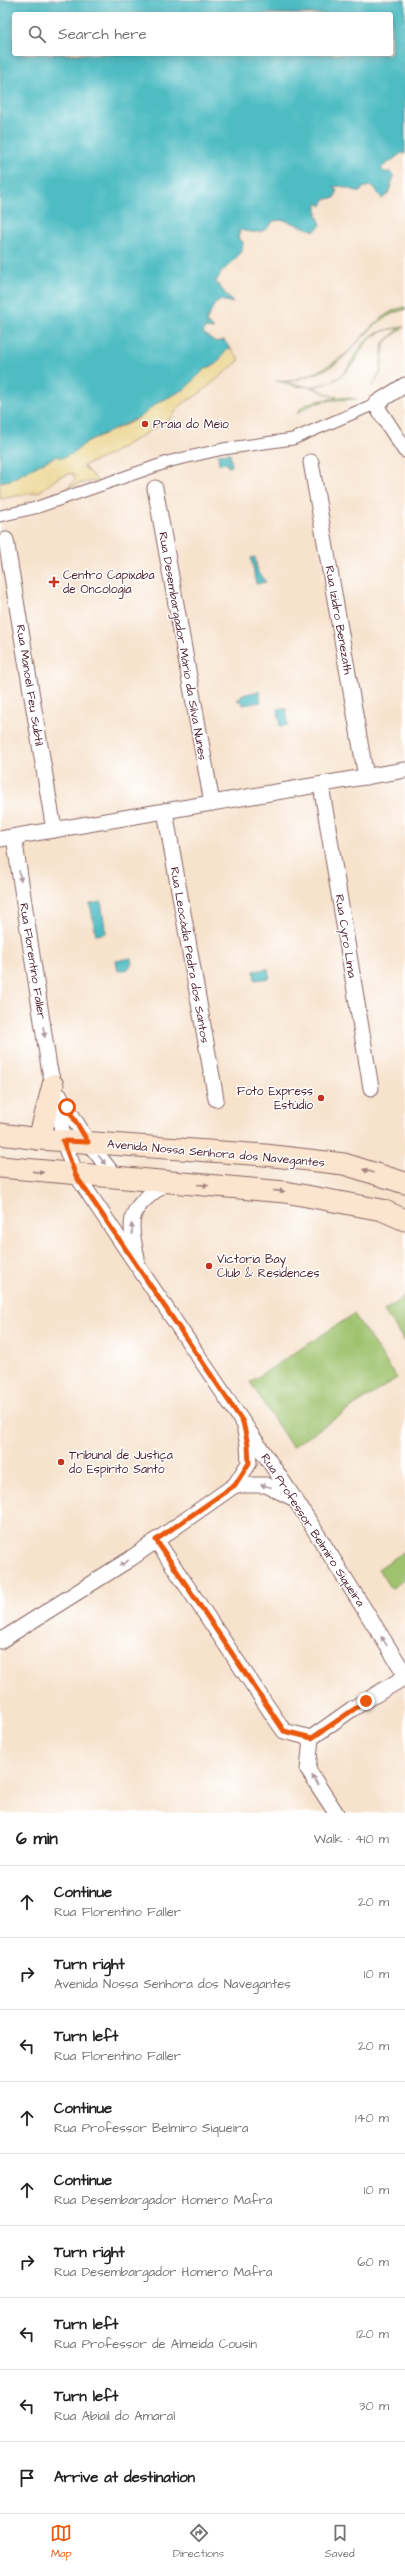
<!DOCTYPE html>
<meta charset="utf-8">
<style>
:root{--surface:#fff;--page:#f6f6f6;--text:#222;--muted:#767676;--line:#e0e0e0;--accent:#ea580c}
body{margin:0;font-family:"Architects Daughter",sans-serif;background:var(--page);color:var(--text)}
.stop{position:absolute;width:12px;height:12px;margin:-9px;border:3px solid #ea580c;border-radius:50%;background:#fff}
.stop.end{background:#ea580c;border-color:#fff;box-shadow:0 1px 4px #0008}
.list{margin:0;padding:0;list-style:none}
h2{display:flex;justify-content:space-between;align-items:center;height:52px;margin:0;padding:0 16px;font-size:17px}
h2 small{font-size:13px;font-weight:400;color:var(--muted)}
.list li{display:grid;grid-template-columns:26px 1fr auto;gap:12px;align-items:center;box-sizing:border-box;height:72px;padding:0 16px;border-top:1px solid var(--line)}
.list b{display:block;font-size:15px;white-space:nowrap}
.list p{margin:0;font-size:13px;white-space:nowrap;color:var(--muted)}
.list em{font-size:13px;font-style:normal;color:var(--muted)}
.icon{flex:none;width:22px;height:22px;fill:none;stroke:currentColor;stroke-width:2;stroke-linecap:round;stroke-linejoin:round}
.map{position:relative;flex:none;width:405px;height:1813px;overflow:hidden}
.search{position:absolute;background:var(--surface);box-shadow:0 2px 10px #0003;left:12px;right:12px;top:12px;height:44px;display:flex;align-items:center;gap:10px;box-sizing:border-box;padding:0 14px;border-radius:4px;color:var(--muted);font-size:15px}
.sheet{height:700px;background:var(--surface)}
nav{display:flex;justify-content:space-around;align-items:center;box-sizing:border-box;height:56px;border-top:1px solid var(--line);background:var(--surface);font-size:11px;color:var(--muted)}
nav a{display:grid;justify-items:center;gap:2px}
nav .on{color:var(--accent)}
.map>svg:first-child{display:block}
.green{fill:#9ec26d;stroke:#74704c}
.sand{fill:#eeda9e;stroke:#9c7c64}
.water{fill:#4dbcc3;stroke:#4c6e77;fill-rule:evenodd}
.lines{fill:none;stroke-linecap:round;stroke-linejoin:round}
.pedestrian-casing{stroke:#876363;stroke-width:13}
.minor-casing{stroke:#876363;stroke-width:17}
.secondary-casing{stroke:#876363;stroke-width:23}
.pedestrian{stroke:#fff;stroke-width:11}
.minor{stroke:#fff;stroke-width:15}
.secondary{stroke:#fbe5cf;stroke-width:21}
.oneway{fill:#ae9aa0}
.oneway2{fill:#a2827d}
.route{stroke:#ea580c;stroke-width:5}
.poi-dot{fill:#c8321e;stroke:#fff;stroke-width:1.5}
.labels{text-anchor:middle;stroke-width:3;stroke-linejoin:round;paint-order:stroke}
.poi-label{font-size:12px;fill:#4a1f2b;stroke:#fff;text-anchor:start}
.street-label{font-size:12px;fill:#4a1f2b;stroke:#fff}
</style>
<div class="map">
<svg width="405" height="1813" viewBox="0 0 405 1813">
<rect width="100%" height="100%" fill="#fff"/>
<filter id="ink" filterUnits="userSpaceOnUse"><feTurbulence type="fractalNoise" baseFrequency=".025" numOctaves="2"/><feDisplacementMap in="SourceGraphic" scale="8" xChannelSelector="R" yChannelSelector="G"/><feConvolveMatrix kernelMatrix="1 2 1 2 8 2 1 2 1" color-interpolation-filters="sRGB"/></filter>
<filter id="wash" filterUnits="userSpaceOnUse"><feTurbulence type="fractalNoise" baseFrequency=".012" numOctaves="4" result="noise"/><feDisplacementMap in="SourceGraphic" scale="16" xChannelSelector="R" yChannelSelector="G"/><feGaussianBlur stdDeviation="0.9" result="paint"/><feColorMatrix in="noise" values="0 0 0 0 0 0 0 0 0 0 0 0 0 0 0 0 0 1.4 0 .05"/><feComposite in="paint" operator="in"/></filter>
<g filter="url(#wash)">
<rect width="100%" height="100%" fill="#f7e2cc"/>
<g class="green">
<path d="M405 307V310C375 315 358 347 335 364 320 374 303 377 286 383 304 391 334 386 346 370 352 362 357 350 364 342 373 332 391 328 404 327L384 343 381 372 372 387 380 372 383 343 400 328C359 331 366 356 341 376 333 383 322 384 313 387L331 396 357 399C335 400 315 399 297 414 303 399 324 401 336 398 328 395 318 389 310 387 299 384 288 384 276 381 286 382 293 380 303 377 320 371 335 363 348 352 365 336 380 311 405 307Z"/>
<polygon points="404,1297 405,1299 405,1342 384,1311"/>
<polygon points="354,1314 397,1378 292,1447 250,1382"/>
<polygon points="405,1551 405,1579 391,1589 378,1569"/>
</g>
<polygon class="sand" points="229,347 240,360 199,394 182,404 169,420 107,456 83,466 98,481 81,483 67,488 75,480 73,473 59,477 39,492 0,499 0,482 10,480 56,456 72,454 88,441 130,423 157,403 185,389 205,369 216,364"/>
<g class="water">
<path d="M0 0H405V154L402 153 381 168 384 172H390L394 176 388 194 382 199 375 188 370 186 363 188 360 192 341 186 333 187 337 191 335 198 325 199 322 206 317 203V215L321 225 315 231 284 220 273 221C265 235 254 233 240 230L238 238 243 242 242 252 221 273 216 282 233 303 221 300 214 305 206 322 214 329 205 328 203 333 216 342 224 340 229 347 216 364 205 369 185 389 157 403 142 416 88 441 72 454 62 458 56 456 10 480 0 482ZM14 14H391V54H14Z"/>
<polygon points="230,453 232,466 228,467 227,463 219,464 218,454"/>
<polygon points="255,557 258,573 266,582 256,584 251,558"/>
<polygon points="259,691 261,702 243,705 243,702 237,700 242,697 241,695"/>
<polygon points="286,708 288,725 280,726 278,709"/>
<polygon points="101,902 106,933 96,935 90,904"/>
<polygon points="131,958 132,963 128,969 118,971 116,961"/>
<polygon points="268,969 270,978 255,980 254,971"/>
</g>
</g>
<g filter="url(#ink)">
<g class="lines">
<defs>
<polyline id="pedestrian" points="0,516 35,508 171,461 223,449 293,439 375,404"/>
<g id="minor">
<polyline points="405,385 375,404 405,450"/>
<polyline points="311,462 366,777"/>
<polyline points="155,488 212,803"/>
<polyline points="6,540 54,830"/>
<polyline points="321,785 371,1088"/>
<polyline points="165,811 216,1099"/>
<polyline points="14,837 49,1067 59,1107 63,1141 77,1176 302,1510 405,1674"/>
<polyline points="0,839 405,770"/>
<polyline points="60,1096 88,1142 116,1178"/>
<path d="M137 1258C127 1213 130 1210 166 1182"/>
<polyline points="235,1485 266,1485 293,1498"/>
<polyline points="156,1540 275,1718 284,1731 311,1738"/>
<polyline points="0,1641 130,1559 235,1485 249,1463 248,1445 245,1431"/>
<polyline points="311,1738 352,1709 405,1677"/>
<polyline points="311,1738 308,1770 336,1813"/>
</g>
<g id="secondary">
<polyline points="0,1134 39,1139 265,1155 344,1164 405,1183"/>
<polyline points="39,1139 53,1085"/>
<polyline points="0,1167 285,1192 382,1210 405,1220"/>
</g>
</defs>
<use href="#pedestrian" class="pedestrian-casing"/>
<use href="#minor" class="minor-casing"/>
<use href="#secondary" class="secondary-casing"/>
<use href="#pedestrian" class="pedestrian"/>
<use href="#minor" class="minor"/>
<use href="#secondary" class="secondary"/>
</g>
<defs><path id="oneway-solid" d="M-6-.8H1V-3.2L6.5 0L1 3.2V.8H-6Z"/></defs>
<g class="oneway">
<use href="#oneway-solid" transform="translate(20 876) rotate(81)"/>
<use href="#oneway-solid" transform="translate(44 1032) rotate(81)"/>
<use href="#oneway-solid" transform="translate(102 1160) rotate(52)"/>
<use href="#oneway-solid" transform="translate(132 1229) rotate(-95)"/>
<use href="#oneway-solid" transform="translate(266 1486) rotate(-166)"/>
<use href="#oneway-solid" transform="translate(124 1563) rotate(148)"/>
<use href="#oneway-solid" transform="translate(384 1641) rotate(-122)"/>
<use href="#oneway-solid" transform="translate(315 1780) rotate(-123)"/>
</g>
<g class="oneway2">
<use href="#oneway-solid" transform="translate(368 1171) rotate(-163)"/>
<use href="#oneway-solid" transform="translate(38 1172) rotate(6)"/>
<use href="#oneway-solid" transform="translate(203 1185) rotate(5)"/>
<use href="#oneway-solid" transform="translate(279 1191) rotate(5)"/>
</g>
</g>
<g class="lines" filter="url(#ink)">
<polyline class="route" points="67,1107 88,1142 63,1141 76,1176 243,1422 248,1445 249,1463 235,1485 156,1540 284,1731 312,1738 366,1701"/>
</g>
<g class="poi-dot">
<circle cx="145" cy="424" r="4"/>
<path d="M52 576h4v4h4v4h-4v4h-4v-4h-4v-4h4z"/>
<circle cx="321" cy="1098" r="4"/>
<circle cx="209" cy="1266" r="4"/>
<circle cx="61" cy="1462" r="4"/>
</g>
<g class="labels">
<g class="poi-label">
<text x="153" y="428">Praia do Meio</text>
<text x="63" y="579">Centro Capixaba<tspan x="63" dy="14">de Oncologia</tspan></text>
<text x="313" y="1095" text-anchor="end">Foto Express<tspan x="313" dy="14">Estúdio</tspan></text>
<text x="217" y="1263">Victoria Bay<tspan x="217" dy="14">Club &amp; Residences</tspan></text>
<text x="69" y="1459">Tribunal de Justiça<tspan x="69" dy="14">do Espírito Santo</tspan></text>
</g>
<g class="street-label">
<text transform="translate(339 620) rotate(80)" y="4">Rua Izidro Benezath</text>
<text transform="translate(183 646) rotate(80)" y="4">Rua Desembargador Mário da Silva Nunes</text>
<text transform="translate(30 685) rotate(81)" y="4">Rua Manoel Feu Subtil</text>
<text transform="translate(346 936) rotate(81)" y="4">Rua Cyro Lima</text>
<text transform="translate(190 955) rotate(80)" y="4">Rua Leocádia Pedra dos Santos</text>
<text transform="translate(33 961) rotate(81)" y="4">Rua Florentino Faller</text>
<text transform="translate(216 1153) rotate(5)" y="4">Avenida Nossa Senhora dos Navegantes</text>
<text transform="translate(313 1530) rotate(57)" y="4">Rua Professor Belmiro Siqueira</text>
</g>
</g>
</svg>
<div class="stop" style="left:67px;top:1107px"></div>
<div class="stop end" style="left:366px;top:1701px"></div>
<div class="search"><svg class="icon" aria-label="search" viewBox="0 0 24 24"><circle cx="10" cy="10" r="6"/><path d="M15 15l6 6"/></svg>Search here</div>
</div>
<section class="sheet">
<h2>6 min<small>Walk · 410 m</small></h2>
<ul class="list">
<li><svg class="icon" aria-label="ahead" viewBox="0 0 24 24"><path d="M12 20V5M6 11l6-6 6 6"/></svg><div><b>Continue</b><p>Rua Florentino Faller</p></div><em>20 m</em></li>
<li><svg class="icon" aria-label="right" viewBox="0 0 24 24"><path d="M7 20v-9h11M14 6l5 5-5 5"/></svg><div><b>Turn right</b><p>Avenida Nossa Senhora dos Navegantes</p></div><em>10 m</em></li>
<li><svg class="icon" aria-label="left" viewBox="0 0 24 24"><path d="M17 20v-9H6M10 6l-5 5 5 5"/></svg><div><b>Turn left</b><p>Rua Florentino Faller</p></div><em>20 m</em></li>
<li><svg class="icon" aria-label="ahead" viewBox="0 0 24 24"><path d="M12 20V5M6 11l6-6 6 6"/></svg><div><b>Continue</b><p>Rua Professor Belmiro Siqueira</p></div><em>140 m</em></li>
<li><svg class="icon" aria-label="ahead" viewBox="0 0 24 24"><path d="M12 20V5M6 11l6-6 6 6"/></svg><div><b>Continue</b><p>Rua Desembargador Homero Mafra</p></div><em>10 m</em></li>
<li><svg class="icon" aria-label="right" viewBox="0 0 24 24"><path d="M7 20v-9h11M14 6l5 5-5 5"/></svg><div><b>Turn right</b><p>Rua Desembargador Homero Mafra</p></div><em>60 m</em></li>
<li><svg class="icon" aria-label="left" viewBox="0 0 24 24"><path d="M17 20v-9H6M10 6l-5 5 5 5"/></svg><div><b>Turn left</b><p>Rua Professor de Almeida Cousin</p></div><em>120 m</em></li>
<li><svg class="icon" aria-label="left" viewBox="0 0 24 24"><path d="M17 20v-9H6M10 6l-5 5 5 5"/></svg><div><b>Turn left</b><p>Rua Abiail do Amaral</p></div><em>30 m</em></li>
<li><svg class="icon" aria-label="arrive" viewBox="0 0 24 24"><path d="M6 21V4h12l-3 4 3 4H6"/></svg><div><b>Arrive at destination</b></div></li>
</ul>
</section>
<nav>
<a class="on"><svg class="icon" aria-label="map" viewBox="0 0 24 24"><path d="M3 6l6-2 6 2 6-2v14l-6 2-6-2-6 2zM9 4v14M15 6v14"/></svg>Map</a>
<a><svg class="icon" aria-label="directions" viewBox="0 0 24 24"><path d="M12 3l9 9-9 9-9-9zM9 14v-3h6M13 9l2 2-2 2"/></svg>Directions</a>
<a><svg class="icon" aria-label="saved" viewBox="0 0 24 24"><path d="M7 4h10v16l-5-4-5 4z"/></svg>Saved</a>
</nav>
